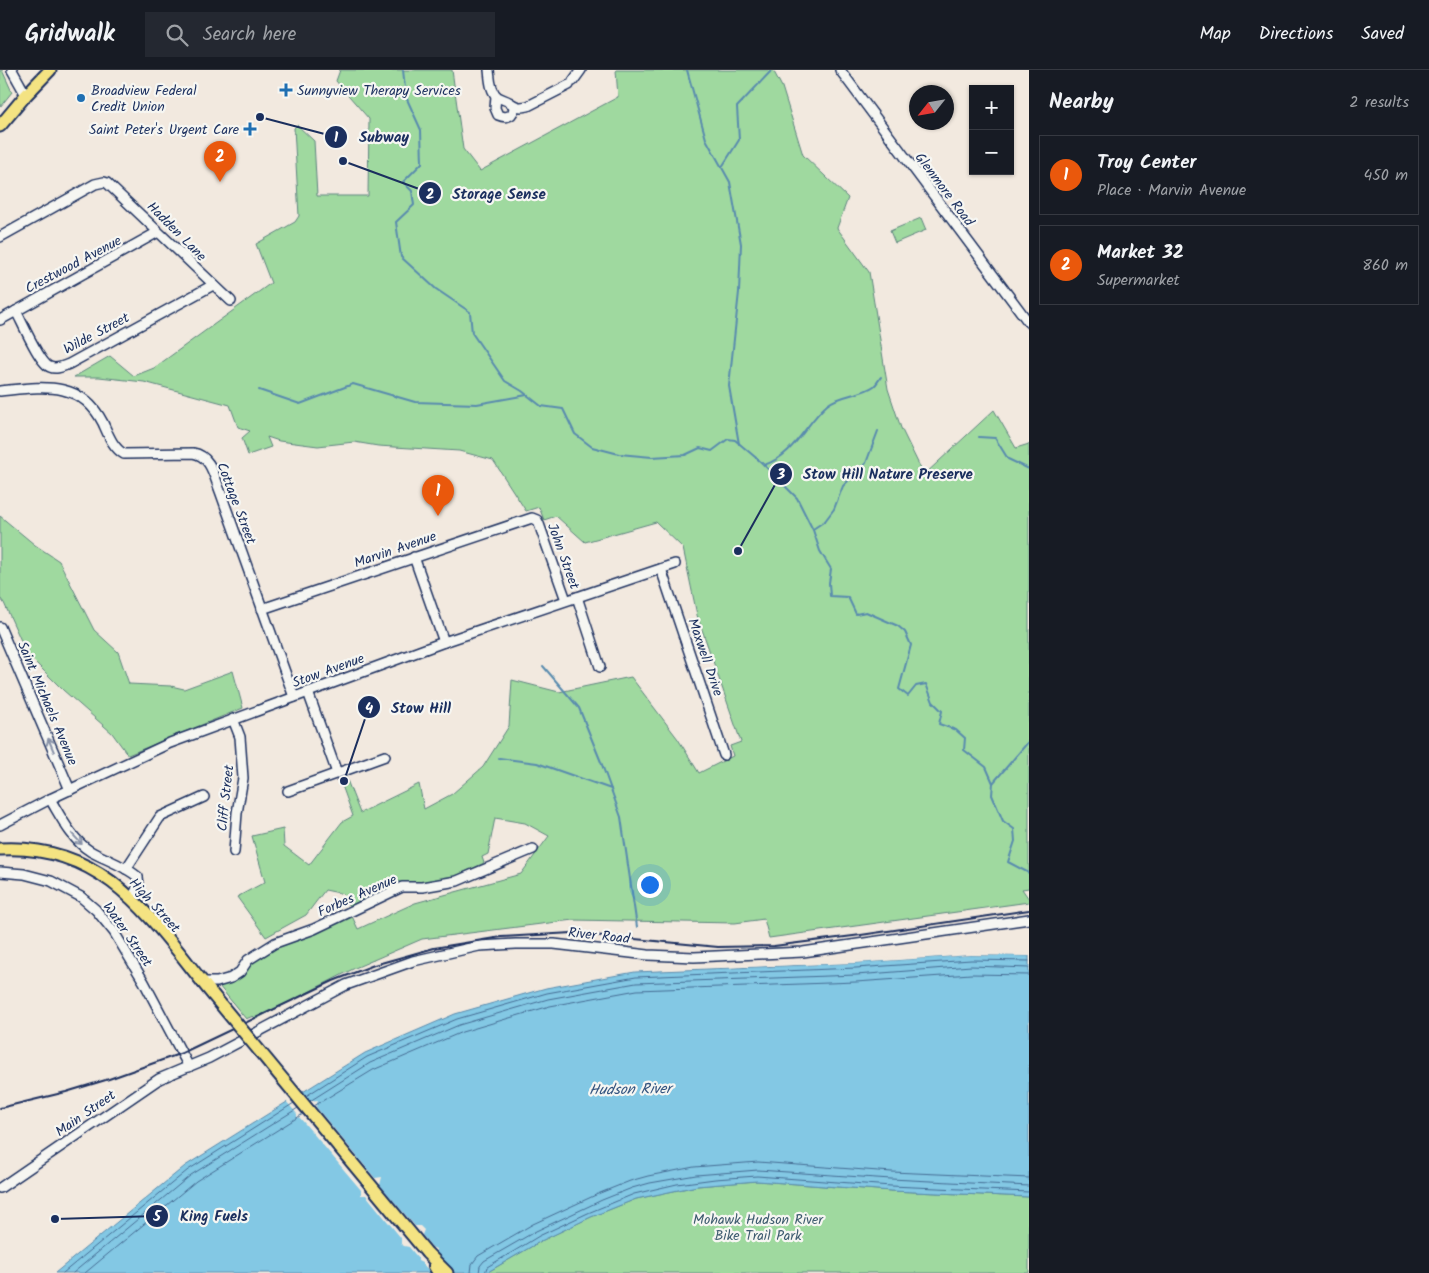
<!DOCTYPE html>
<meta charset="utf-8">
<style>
:root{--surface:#171b24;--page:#242831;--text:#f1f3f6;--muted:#9ea1a6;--line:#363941;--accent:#ea580c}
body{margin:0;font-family:Kalam,sans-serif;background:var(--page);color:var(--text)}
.controls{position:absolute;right:15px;top:15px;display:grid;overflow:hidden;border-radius:0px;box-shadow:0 1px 4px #0004}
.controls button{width:45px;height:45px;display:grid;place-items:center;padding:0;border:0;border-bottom:1px solid var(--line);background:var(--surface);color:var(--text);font:25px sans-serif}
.compass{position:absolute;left:909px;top:15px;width:45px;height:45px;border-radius:50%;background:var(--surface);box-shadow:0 1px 4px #0004;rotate:239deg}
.you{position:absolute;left:649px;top:814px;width:18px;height:18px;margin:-12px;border:4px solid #fff;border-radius:50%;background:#1a73e8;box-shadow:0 0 0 8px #1a73e833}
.badge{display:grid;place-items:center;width:32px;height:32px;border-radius:50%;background:var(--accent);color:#fff;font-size:16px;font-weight:700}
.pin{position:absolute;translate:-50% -41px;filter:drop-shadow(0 1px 2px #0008)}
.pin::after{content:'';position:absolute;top:26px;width:18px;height:15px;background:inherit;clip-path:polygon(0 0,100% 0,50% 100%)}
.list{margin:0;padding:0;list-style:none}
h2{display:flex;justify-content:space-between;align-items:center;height:65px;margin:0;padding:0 20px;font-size:21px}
h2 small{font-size:16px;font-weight:400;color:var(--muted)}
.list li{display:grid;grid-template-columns:32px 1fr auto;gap:15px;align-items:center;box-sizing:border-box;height:80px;margin:0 10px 10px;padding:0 10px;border:1px solid var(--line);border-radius:0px}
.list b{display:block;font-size:19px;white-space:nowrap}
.list p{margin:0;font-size:16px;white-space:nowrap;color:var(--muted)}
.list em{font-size:16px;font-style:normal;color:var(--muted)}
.icon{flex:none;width:28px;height:28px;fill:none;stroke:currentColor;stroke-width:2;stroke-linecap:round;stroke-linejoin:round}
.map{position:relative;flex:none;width:1029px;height:1203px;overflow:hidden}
header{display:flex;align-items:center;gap:30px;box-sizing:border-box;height:70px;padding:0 25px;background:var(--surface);border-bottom:1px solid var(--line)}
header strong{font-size:24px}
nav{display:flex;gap:28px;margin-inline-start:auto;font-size:18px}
.search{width:350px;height:45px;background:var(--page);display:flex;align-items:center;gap:12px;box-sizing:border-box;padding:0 18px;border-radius:0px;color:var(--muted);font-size:19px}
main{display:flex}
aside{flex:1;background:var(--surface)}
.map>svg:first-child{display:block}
.green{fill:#9fd99f;stroke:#5d847e}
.water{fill:#83c8e4;stroke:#598bae}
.pier{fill:#f2e9df}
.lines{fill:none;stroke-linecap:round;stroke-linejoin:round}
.shore{stroke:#456c94;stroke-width:1}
.stream{stroke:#598bae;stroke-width:2}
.minor-casing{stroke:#1b2f5e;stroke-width:12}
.major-casing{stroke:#1b2f5e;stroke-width:15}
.highway-casing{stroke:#1b2f5e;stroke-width:16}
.minor{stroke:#f6f6f2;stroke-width:9}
.major{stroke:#f4e382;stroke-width:11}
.highway{stroke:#f4e382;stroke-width:12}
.rail{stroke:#1b2f5e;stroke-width:2}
.major-bridge-casing{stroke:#1b2f5e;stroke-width:15;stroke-linecap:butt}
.major-bridge{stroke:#f4e382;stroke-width:11}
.oneway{stroke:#8892a8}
.poi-dot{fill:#1f6fb2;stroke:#f6f6f2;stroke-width:2}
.labels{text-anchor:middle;stroke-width:4.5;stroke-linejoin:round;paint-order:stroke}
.poi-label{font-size:14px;fill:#1b2f5e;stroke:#f6f6f2;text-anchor:start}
.street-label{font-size:14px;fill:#1b2f5e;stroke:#f6f6f2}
.park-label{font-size:14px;fill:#3c5a6e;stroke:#f6f6f2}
.water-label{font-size:15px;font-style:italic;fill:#355580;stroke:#f6f6f2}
.leader{fill:none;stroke:#1b2f5e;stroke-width:2}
.callout-dot{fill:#1b2f5e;stroke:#f6f6f2;stroke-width:2}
.mark-label{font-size:15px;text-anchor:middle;font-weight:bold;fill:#fff}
.callout-label{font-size:15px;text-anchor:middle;font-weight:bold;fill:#1b2f5e;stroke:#f6f6f2;stroke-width:4.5;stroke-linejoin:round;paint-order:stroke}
</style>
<header>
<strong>Gridwalk</strong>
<div class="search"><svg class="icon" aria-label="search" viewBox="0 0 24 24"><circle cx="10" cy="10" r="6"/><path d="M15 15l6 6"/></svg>Search here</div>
<nav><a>Map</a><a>Directions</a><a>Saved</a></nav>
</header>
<main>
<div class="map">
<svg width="1029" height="1203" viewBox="0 0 1029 1203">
<rect width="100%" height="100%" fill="#f2e9df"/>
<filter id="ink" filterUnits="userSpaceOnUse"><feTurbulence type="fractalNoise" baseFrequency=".02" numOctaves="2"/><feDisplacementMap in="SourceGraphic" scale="10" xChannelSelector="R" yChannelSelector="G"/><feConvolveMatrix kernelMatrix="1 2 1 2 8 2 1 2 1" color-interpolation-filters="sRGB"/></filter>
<g filter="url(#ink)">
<g class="green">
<polygon points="0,0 2,0 12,22 0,37"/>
<polygon points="340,0 452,0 463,79 480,101 618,27 616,0 773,0 782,17 803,85 848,128 837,158 869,202 888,319 901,358 924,405 994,340 1016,378 1029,374 1029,818 1022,819 1029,829 1029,832 769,868 764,849 735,853 573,850 422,869 355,898 256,949 253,946 246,949 219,916 263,883 351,844 358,859 415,833 521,804 549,766 525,753 495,748 488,784 482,787 484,793 454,807 401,816 349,837 344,824 325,820 306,845 266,867 237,827 265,812 252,766 283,759 284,776 309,795 342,752 353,746 339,707 345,705 360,743 419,714 424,739 452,724 483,697 509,656 512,610 559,622 631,607 678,669 699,703 733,686 730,676 741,672 697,545 683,478 656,452 585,472 556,446 544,450 539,437 526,441 493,390 459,381 378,376 354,372 318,376 279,371 267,367 271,377 248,385 242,368 250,361 238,357 230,335 144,312 99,307 74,307 110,286 134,306 154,298 271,213 256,174 295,152 299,146 294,58 297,55 314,71 317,126 368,126 369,49 336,11"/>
<polygon points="921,148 926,160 895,173 890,161"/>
<polygon points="0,446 35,475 59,491 94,560 118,582 129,614 171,616 184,619 233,601 243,638 128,685 112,663 63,620 27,584 4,533 0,528"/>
<polygon points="757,1111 891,1121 1029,1127 1029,1203 486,1203 541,1171 591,1147 636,1129 697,1116"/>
</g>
<polygon class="water" points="971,885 1029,886 1029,1127 891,1121 757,1111 697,1116 636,1129 591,1147 541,1171 486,1203 55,1203 185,1096 365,983 455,944 546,918 635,902 855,893"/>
<g class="pier">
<polygon points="971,882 1029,884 1029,886 971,885 855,893 716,898 716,895 855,891"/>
<polygon points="301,1020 310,1031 318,1030 316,1037 375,1108 382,1107 380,1115 415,1156 420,1156 424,1160 422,1165 432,1177 436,1179 436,1182 453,1203 431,1203 422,1193 418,1191 418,1188 409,1177 404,1176 401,1174 401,1168 366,1125 361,1125 361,1120 300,1048 297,1047 297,1044 285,1030"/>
</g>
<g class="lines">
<g class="shore">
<polyline points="306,1026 367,987 457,949 547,923 636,907 856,898 971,890 1029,891"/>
<polyline points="310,1031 370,993 459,955 548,929 636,913 856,905 971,896 1029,898"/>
<polyline points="314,1036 373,1000 462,962 550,936 637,920 856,912 971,904 1029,905"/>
<polyline points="63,1203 188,1100 294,1033"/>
<polyline points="73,1203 191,1105 298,1038"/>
<polyline points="85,1203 196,1111 303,1044"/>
<polyline points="471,1203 472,1194 478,1186 533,1154 600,1123 630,1111 648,1106 694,1097 758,1092 892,1102 1029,1108"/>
<polyline points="479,1203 480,1196 484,1191 536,1161 602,1130 632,1118 650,1113 696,1105 758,1100 891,1109 1029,1116"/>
<polyline points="485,1203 487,1197 516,1180 539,1166 588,1143 634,1124 677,1114 715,1109 757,1106 891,1116 1029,1122"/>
</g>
<g class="stream">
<polyline points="403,0 406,27 421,60 422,93 403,112 412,121 414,135 396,152 401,187 436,219 470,242 472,263 505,311 522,321 541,336 563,339 575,364 592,377 619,384 652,387 685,385 700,378 712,381 728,369 735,370 761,392 797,428 813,460 820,481 831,499 829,513 830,526 848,527 856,544 866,542 898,556 905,562 911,575 899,619 908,626 916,616 926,614 933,632 942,641 939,654 956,660 965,668 964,680 986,697 993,713 992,725 1003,751 1014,759 1015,771 1008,792 1029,803"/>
<polyline points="687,0 706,69 730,112 741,174 739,222 729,316 739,374"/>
<polyline points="722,97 739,70 737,37 772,0"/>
<polyline points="259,320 300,334 353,314 415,332 477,334 527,325"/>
<polyline points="979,367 995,368 1008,389 1029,399"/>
<path d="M764 395C795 385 804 355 827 335 839 325 862 325 874 316 877 314 879 309 881 307"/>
<polyline points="813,459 825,451 834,439 843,416 866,393 878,361"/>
<polyline points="543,596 579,638 601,692 621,747 637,857"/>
<polyline points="499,688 537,693 611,719"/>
<polyline points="993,713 1029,671"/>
</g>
<defs>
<g id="minor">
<polyline points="12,0 26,25"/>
<path d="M489 0C490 8 490 22 498 27 501 29 506 30 509 32 516 37 519 38 528 36L569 15"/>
<polyline points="840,0 1029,253"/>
<polyline points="573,11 581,0"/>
<path d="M496 26 495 38 498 45C507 49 514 46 514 36"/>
<polyline points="0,167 95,114 104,112 107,113 231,231"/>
<path d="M16 241C22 252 40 294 50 297 57 300 63 296 69 294L213 215"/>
<polyline points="0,250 158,162"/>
<path d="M0 321C41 317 81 309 103 353 108 364 113 378 124 384L193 383C211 386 214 406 220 421L294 627"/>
<polyline points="414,487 444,572"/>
<polyline points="661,499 724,685"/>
<polyline points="577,527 600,597"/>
<polyline points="262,539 532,448 537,450 539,454 566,530"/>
<polyline points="0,557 70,720"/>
<polyline points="308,622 337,703"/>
<polyline points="233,649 240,667 243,708 237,743 234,782"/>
<polyline points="288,721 385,686"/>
<path d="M50 729C61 747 72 770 90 781 106 790 124 795 138 807L139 815 132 828"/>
<polyline points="0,755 50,729 170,673 444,572 675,494"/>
<polyline points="126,799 160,747 204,727"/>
<polyline points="0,802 24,804 51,811 81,827 96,840 114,862 144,912 189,997"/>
<polyline points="202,912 217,912 231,908 240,902 248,890 275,873 314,859 402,817 422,817 457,811 533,779"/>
<polyline points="0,1118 159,1009 209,988 346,915 413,891 479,876 516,874 554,874 648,885 694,887 803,882 1029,849"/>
</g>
<g id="major">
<polyline points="0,56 26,25 50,0"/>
<path d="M0 779C108 773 153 852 213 925"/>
<polyline points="427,1183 447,1203"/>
</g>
<polyline id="highway" points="435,1196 439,1203"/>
</defs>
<use href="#minor" class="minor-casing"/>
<use href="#major" class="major-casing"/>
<use href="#highway" class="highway-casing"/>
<use href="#minor" class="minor"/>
<use href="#major" class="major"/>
<use href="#highway" class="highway"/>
<polyline class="rail" points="0,1038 66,1022 109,1009 182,983 333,911 374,895 434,878 501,867 572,863 718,877 774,876 861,865 1029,840"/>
<defs>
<polyline id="major-bridge" points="213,925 427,1183"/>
</defs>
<use href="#major-bridge" class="major-bridge-casing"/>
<use href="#major-bridge" class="major-bridge"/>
</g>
<defs><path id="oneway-shaft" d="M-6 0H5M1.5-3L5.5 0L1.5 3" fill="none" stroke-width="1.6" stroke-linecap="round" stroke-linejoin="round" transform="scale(1.25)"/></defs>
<g class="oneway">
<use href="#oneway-shaft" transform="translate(51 675) rotate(-113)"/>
<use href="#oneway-shaft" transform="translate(77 769) rotate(47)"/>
</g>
</g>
<g class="poi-dot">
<path d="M283.5 12.5h5v5h5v5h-5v5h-5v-5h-5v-5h5z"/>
<circle cx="81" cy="28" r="5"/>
<path d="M247.5 51.5h5v5h5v5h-5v5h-5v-5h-5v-5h5z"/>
</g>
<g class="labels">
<g class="poi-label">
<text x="91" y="25">Broadview Federal<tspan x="91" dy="16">Credit Union</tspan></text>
<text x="297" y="25">Sunnyview Therapy Services</text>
<text x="239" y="64" text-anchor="end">Saint Peter's Urgent Care</text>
</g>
<g class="street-label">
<text transform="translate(945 119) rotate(53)" y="5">Glenmore Road</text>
<text transform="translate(177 161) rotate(45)" y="5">Hadden Lane</text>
<text transform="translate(73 194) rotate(-28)" y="5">Crestwood Avenue</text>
<text transform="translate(96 263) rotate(-28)" y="5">Wilde Street</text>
<text transform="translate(237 433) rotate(69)" y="5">Cottage Street</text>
<text transform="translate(395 479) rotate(-19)" y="5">Marvin Avenue</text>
<text transform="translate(564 486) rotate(70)" y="5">John Street</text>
<text transform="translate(706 587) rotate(71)" y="5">Maxwell Drive</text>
<text transform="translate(328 600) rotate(-20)" y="5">Stow Avenue</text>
<text transform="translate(48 633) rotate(67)" y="5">Saint Michaels Avenue</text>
<text transform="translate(225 728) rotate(-84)" y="5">Cliff Street</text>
<text transform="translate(357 825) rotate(-24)" y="5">Forbes Avenue</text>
<text transform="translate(155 835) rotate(48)" y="5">High Street</text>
<text transform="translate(128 864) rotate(55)" y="5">Water Street</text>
<text transform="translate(599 865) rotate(6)" y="5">River Road</text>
<text transform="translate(85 1043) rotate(-35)" y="5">Main Street</text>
</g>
<g class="park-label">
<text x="758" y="1154">Mohawk Hudson River<tspan x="758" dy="16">Bike Trail Park</tspan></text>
</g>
<g class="water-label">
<text transform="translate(630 1019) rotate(-1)" y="5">Hudson River</text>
</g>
</g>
<path class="leader" d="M260 47L336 67M343 91L430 123M738 481L781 404M344 711L369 637M55 1149L157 1146"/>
<g class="callout-dot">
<circle cx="260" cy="47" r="5"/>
<circle cx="343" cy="91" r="5"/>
<circle cx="738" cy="481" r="5"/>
<circle cx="344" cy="711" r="5"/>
<circle cx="55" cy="1149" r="5"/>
<circle cx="336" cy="67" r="12"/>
<circle cx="430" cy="123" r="12"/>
<circle cx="781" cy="404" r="12"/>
<circle cx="369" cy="637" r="12"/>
<circle cx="157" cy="1146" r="12"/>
</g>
<g class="mark-label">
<text x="336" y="72">1</text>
<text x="430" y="129">2</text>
<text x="781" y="409">3</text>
<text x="369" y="643">4</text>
<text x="157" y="1151">5</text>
</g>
<g class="callout-label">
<text x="384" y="72">Subway</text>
<text x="499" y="129">Storage Sense</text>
<text x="888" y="409">Stow Hill Nature Preserve</text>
<text x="421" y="643">Stow Hill</text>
<text x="214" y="1151">King Fuels</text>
</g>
</svg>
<div class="controls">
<button>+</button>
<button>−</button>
</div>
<svg class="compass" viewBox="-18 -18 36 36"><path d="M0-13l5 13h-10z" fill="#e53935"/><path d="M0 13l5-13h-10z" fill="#9ea1a6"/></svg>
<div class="you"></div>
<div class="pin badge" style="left:438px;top:446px">1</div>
<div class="pin badge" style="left:220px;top:112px">2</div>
</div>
<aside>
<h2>Nearby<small>2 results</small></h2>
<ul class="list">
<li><span class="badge">1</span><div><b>Troy Center</b><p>Place · Marvin Avenue</p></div><em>450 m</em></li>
<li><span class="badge">2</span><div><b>Market 32</b><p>Supermarket</p></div><em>860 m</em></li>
</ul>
</aside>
</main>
